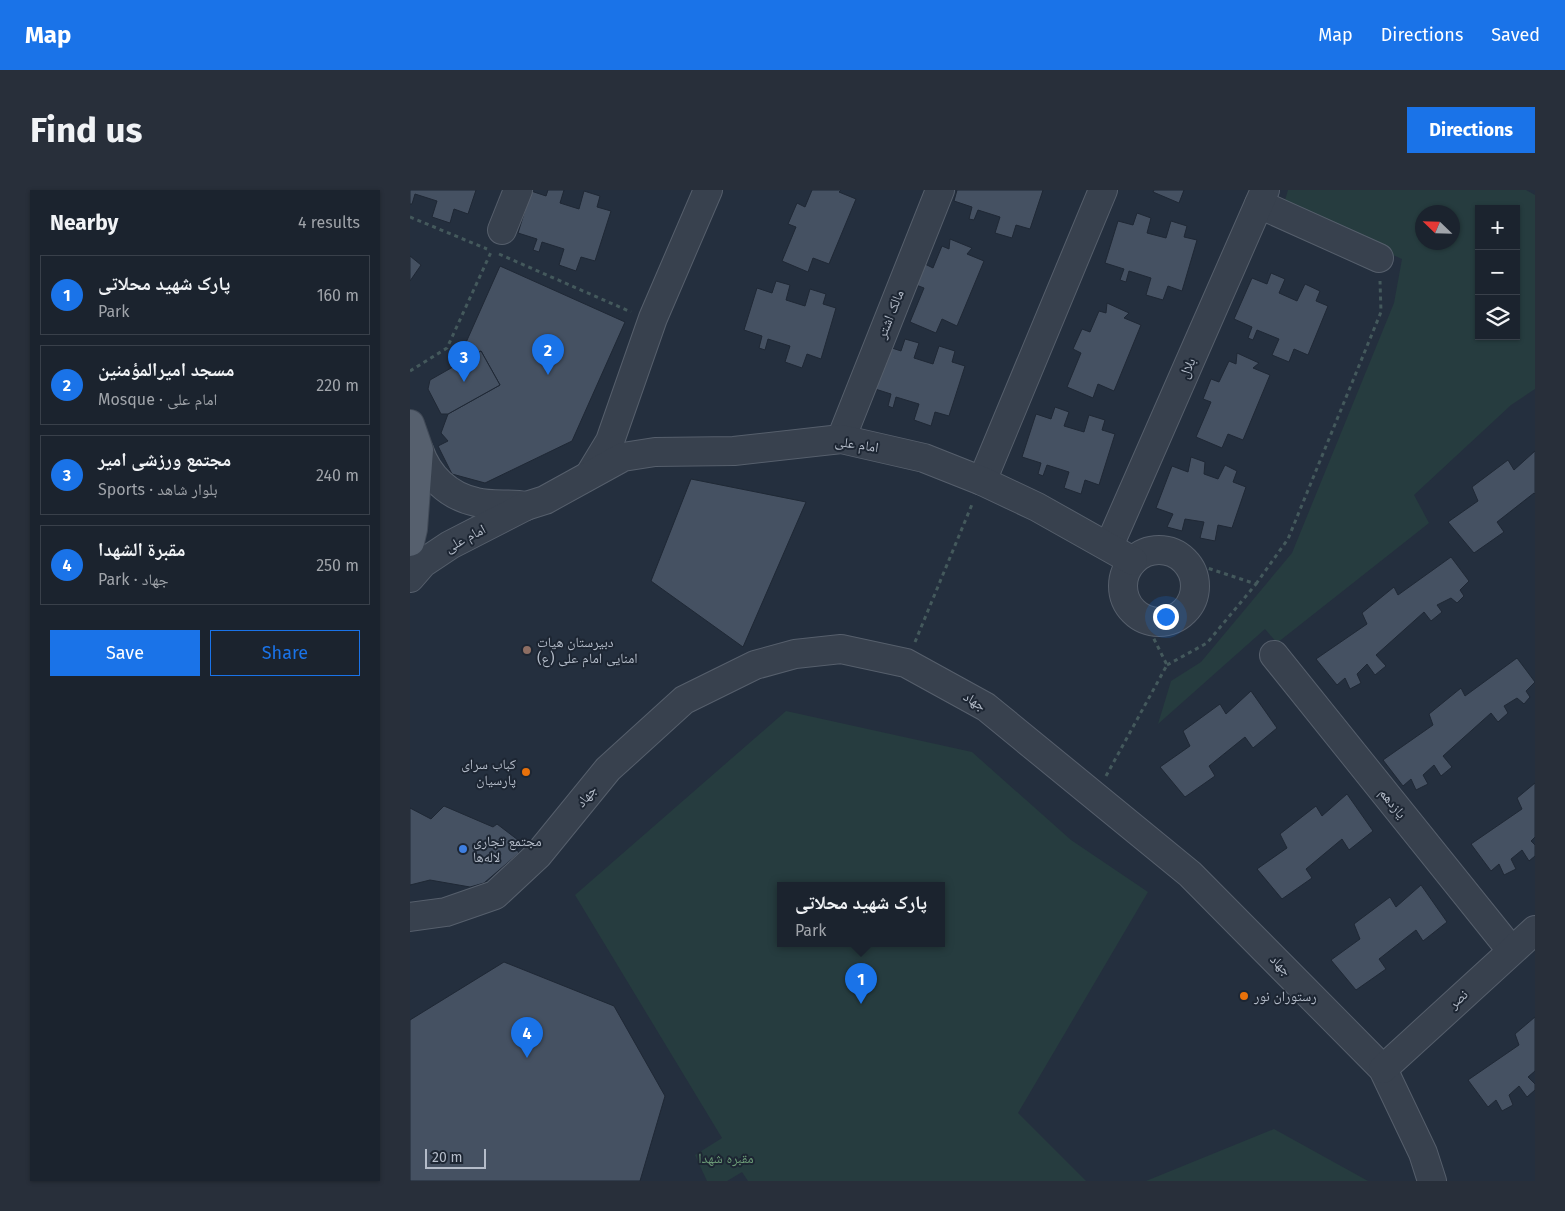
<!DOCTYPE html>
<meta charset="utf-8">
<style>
:root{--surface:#1b232e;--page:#282f3a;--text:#f1f3f6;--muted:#a0a4aa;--line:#39404a;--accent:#1a73e8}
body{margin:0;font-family:"Fira Sans","Noto Naskh Arabic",sans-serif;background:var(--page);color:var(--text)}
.controls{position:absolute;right:15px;top:15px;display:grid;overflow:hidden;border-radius:0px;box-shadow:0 1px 4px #0004}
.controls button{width:45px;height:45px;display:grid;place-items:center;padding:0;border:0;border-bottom:1px solid var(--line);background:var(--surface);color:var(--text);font:25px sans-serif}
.compass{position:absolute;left:1005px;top:15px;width:45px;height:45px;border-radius:50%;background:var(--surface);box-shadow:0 1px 4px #0004;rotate:293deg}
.scale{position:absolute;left:15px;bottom:12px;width:61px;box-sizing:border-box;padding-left:5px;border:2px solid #b4bcc9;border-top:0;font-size:14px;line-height:18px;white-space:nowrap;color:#b4bcc9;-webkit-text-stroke:4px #1d2633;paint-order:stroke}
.you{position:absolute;left:755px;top:426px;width:18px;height:18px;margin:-12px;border:4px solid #fff;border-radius:50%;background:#1a73e8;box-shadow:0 0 0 8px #1a73e833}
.badge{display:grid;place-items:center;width:32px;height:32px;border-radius:50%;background:var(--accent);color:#fff;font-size:16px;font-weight:700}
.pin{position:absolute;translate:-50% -41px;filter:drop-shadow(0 1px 2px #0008)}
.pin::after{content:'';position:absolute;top:26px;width:18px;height:15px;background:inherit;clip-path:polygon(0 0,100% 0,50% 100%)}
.popup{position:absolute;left:367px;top:692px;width:168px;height:65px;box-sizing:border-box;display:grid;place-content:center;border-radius:0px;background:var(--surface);filter:drop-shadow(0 1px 4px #0005);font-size:16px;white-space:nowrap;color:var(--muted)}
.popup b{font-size:19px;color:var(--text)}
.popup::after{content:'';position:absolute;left:50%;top:100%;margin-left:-10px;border:10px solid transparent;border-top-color:var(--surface)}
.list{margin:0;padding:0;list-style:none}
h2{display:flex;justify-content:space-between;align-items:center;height:65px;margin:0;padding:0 20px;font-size:21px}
h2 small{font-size:16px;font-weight:400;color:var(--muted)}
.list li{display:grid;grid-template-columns:32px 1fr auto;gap:15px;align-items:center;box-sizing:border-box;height:80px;margin:0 10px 10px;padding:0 10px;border:1px solid var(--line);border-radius:0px}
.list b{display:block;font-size:19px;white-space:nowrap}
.list p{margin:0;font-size:16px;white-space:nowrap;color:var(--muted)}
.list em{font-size:16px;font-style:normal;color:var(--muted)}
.actions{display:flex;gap:10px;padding:15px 20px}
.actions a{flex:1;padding:11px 0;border:1px solid var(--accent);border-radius:0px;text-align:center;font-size:18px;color:var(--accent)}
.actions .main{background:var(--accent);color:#fff}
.icon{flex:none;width:28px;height:28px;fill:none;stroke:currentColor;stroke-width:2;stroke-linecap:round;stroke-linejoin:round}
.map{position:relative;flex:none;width:1125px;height:991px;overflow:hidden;border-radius:0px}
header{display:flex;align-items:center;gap:30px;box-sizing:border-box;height:70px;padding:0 25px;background:var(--accent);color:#fff}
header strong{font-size:24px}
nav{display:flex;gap:28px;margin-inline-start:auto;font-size:18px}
.intro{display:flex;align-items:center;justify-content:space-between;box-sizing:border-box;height:120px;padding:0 30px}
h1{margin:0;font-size:35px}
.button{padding:12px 22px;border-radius:0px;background:var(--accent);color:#fff;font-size:18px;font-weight:700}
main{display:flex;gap:30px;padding:0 30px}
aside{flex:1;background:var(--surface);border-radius:0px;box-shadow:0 1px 4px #0004}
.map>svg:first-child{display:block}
.green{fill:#263c3f;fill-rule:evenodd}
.building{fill:#455162;stroke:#1f2835}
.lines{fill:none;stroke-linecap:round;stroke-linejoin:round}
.minor-casing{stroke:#565f6c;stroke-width:30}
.major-casing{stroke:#414a57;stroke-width:30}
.path{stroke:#44595c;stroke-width:3;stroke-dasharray:4 4;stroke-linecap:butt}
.minor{stroke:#38414e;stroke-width:28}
.major{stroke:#56606e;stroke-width:28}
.education-dot{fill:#8d6e63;stroke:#1d2633;stroke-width:2}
.food-dot{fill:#e8710a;stroke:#1d2633;stroke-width:2}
.shop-dot{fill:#3f7fe0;stroke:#1d2633;stroke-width:2}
.labels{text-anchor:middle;stroke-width:4;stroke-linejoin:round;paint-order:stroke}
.street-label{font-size:14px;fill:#b4bcc9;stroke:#1d2633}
.poi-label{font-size:14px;fill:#b4bcc9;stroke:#1d2633;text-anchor:start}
.park-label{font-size:14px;fill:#6b9a76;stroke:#1d2633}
</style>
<header>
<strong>Map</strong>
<nav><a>Map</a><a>Directions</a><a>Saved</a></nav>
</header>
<div class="intro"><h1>Find us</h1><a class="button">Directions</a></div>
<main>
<aside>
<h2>Nearby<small>4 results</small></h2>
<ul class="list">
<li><span class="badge">1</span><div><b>پارک شهید محلاتی</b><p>Park</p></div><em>160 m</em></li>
<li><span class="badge">2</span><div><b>مسجد امیرالمؤمنین</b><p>Mosque · امام علی</p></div><em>220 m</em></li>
<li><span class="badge">3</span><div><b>مجتمع ورزشی امیر</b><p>Sports · بلوار شاهد</p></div><em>240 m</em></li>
<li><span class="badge">4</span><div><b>مقبرة الشهدا</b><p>Park · جهاد</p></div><em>250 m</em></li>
</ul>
<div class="actions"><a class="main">Save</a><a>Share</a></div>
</aside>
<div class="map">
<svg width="1125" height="991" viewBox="0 0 1125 991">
<rect width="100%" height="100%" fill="#242f3e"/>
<g class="green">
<path d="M878 0H1116L1125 5V199L1101 215 1004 305 1019 333 867 453 855 439 748 534 761 491 791 472 882 363 984 113 992 69 873 17ZM1069 19H1106V146H1069ZM1012 22H1042V52H1012Z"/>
<path d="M376 521 562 562 661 650 738 702 608 923 676 991H338L332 982 317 991H297L285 965 312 948 165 705ZM531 695V753H371V695Z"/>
<polygon points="864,939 958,991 736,991"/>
</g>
<g class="building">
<polygon points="0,0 66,0 58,24 44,19 40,33 22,27 27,11 5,4 2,14 0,14"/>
<polygon points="138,0 154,0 150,13 169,19 174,1 190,6 187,17 201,21 185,71 171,67 166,81 149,75 154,59 132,52 129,62 123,60 127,49 108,43 121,1 136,6"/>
<polygon points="402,0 431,0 429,2 446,9 419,74 403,68 398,82 372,71 386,37 378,34 387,13 395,17"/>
<polygon points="547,0 633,0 620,39 606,35 602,48 585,43 590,27 568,20 564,30 559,29 562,17 544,11"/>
<polygon points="744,0 774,0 769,13 743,2"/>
<polygon points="727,23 741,28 737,43 756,48 761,31 777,36 774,47 787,50 772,101 758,96 753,110 736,105 741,88 719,81 716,92 710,90 714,79 695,73 708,31 723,35"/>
<polygon points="540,49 562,58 557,64 574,71 547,136 532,129 526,143 500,132 514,98 506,95 515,74 523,78 532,56 539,59"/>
<polygon points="0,66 11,75 0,91"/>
<polygon points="90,76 215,132 162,251 75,293 42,284 28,256 38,251 31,243 38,224 90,195 71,161 46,175"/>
<polygon points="861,83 875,89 869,103 887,111 895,94 910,101 906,111 918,116 898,165 884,159 879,172 862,165 869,149 847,140 843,150 838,148 842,137 824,129 842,88 857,94"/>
<polygon points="366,91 380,95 376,110 395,116 400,99 416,104 413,114 426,118 411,169 397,164 392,178 375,172 380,156 358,149 355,160 349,158 352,146 334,140 347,98 362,103"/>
<polygon points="697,113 719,123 714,128 731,135 704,201 688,194 683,208 657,197 671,163 663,159 672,139 680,142 689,121 696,123"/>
<polygon points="495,149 509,153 504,168 523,174 529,156 545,161 542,172 555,176 539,226 525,222 521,236 504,230 509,214 486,207 483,218 478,216 481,204 462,198 476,156 491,161"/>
<polygon points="71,161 90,195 38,224 31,224 18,199 20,190"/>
<polygon points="827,163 849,173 843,178 860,185 833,250 818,244 812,258 786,247 801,212 793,209 801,189 809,192 819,171 826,174"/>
<polygon points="645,217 659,222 654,236 674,242 679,225 695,230 692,240 705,244 689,295 675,290 671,304 654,298 659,282 637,275 633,286 628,284 631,273 612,267 626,224 641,229"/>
<polygon points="1125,261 1125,304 1124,303 1087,332 1094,342 1064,363 1038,332 1068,311 1062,297 1098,270 1104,280"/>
<polygon points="781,267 795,272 794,284 808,289 815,275 827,281 823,292 836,297 822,338 808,335 805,351 790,348 794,332 775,329 772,341 757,337 763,324 746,318 762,276 778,282"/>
<polygon points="281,289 396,312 333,457 241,391"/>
<polygon points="1041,367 1059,391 1050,400 1054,406 1047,413 1041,408 1027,415 1032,422 1021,431 1014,422 966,465 976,476 965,485 957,474 947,484 951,493 940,499 935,488 927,495 906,469 957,434 952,423 984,397 988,405"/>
<polygon points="1107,468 1125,492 1116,501 1120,507 1114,514 1107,508 1094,516 1098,523 1088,532 1081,523 1033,566 1042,577 1031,586 1024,575 1013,585 1018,594 1006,600 1001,589 993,596 973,570 1023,535 1019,524 1051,498 1055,506"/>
<polygon points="841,501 867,538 843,558 835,547 799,576 805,586 775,607 750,577 780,556 773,541 810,514 816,524"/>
<polygon points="1125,593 1125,647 1121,651 1125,655 1125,666 1119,671 1112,660 1101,669 1106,679 1094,685 1089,674 1081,681 1061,654 1112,619 1107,608"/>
<polygon points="937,604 963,641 939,660 932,649 896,679 902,688 872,709 847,679 877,658 870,644 906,616 912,626"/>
<polygon points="34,616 83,637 87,634 108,650 104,655 109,663 74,693 60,697 20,690 0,695 0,618 21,629"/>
<polygon points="1011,695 1037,732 1013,751 1006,740 969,769 976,779 946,800 921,770 950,749 944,734 980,707 986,717"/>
<polygon points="94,772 204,816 255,906 230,991 0,991 0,830"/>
<polygon points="1125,827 1125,881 1118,887 1125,894 1125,900 1117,907 1109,896 1099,905 1103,915 1092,921 1086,910 1078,917 1058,890 1109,855 1105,844"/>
</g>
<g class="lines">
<defs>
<g id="minor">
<polyline points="849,14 969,68"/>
<polyline points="92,40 108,0"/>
<polyline points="431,249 530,0"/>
<path d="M9 260C18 286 38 306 66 312 82 316 100 313 116 316"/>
<polyline points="180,284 200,251 243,128 298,0"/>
<polyline points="572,291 693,0"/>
<polyline points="699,356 855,0"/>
<circle cx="749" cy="396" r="36"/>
<polyline points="0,388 13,373 40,355 116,316 135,310 213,267 245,262 324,261 431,249 514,268 572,291 627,317 723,371"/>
<polyline points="864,465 1101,760"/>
<polyline points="0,727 36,722 85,705 128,665 198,579 274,510 345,475 385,464 431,459 496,473 576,517 780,684 973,879 1013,963 1022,991"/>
<polyline points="973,879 1125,740"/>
</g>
<polyline id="major" points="0,234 9,260 3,339 0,352"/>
</defs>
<use href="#minor" class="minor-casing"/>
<use href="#major" class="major-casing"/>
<g class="path">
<polyline points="0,27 77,59"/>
<polyline points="89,64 221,122"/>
<polyline points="0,181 37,158 82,60"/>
<polyline points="846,394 878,349 971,122 970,91"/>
<polyline points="505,452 563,312"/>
<polyline points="757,475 797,453 846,394 776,371"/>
<polyline points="696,586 757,475 741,443 728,425"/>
</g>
<use href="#minor" class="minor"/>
<use href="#major" class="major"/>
</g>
<circle class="education-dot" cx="117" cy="460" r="5"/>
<g class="food-dot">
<circle cx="116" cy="582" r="5"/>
<circle cx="834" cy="806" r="5"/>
</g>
<circle class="shop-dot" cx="53" cy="659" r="5"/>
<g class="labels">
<g class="street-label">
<text transform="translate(480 124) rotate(-68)" y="5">مالک اشتر</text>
<text transform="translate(777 178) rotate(-66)" y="5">بلال</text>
<text transform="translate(447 254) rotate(9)" y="5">امام علی</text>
<text transform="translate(55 348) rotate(-28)" y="5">امام علی</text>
<text transform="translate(565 511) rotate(32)" y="5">جهاد</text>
<text transform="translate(176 606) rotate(-51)" y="5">جهاد</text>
<text transform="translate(983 613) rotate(51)" y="5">یازدهم</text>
<text transform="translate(871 775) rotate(45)" y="5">جهاد</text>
<text transform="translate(1048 809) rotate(-43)" y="5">نصر</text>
</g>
<g class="poi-label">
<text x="127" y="457">دبیرستان هیات<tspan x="127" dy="16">امنایی امام علی (ع)</tspan></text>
<text x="106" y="579" text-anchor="end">کباب سرای<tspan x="106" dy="16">پارسیان</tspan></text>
<text x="63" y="656">مجتمع تجاری<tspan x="63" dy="16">لاله‌ها</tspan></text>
<text x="844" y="811">رستوران نور</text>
</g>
<g class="park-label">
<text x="316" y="973">مقبره شهدا</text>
</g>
</g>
</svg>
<div class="controls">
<button>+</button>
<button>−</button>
<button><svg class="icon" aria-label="layers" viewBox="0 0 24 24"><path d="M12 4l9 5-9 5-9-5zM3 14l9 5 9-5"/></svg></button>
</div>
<svg class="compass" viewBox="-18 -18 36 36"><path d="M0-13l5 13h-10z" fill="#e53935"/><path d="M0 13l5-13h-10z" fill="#a0a4aa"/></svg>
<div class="scale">20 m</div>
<div class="you"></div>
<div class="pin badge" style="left:451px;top:814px">1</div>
<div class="popup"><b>پارک شهید محلاتی</b>Park</div>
<div class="pin badge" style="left:138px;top:185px">2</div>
<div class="pin badge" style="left:54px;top:192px">3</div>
<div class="pin badge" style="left:117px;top:868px">4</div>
</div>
</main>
